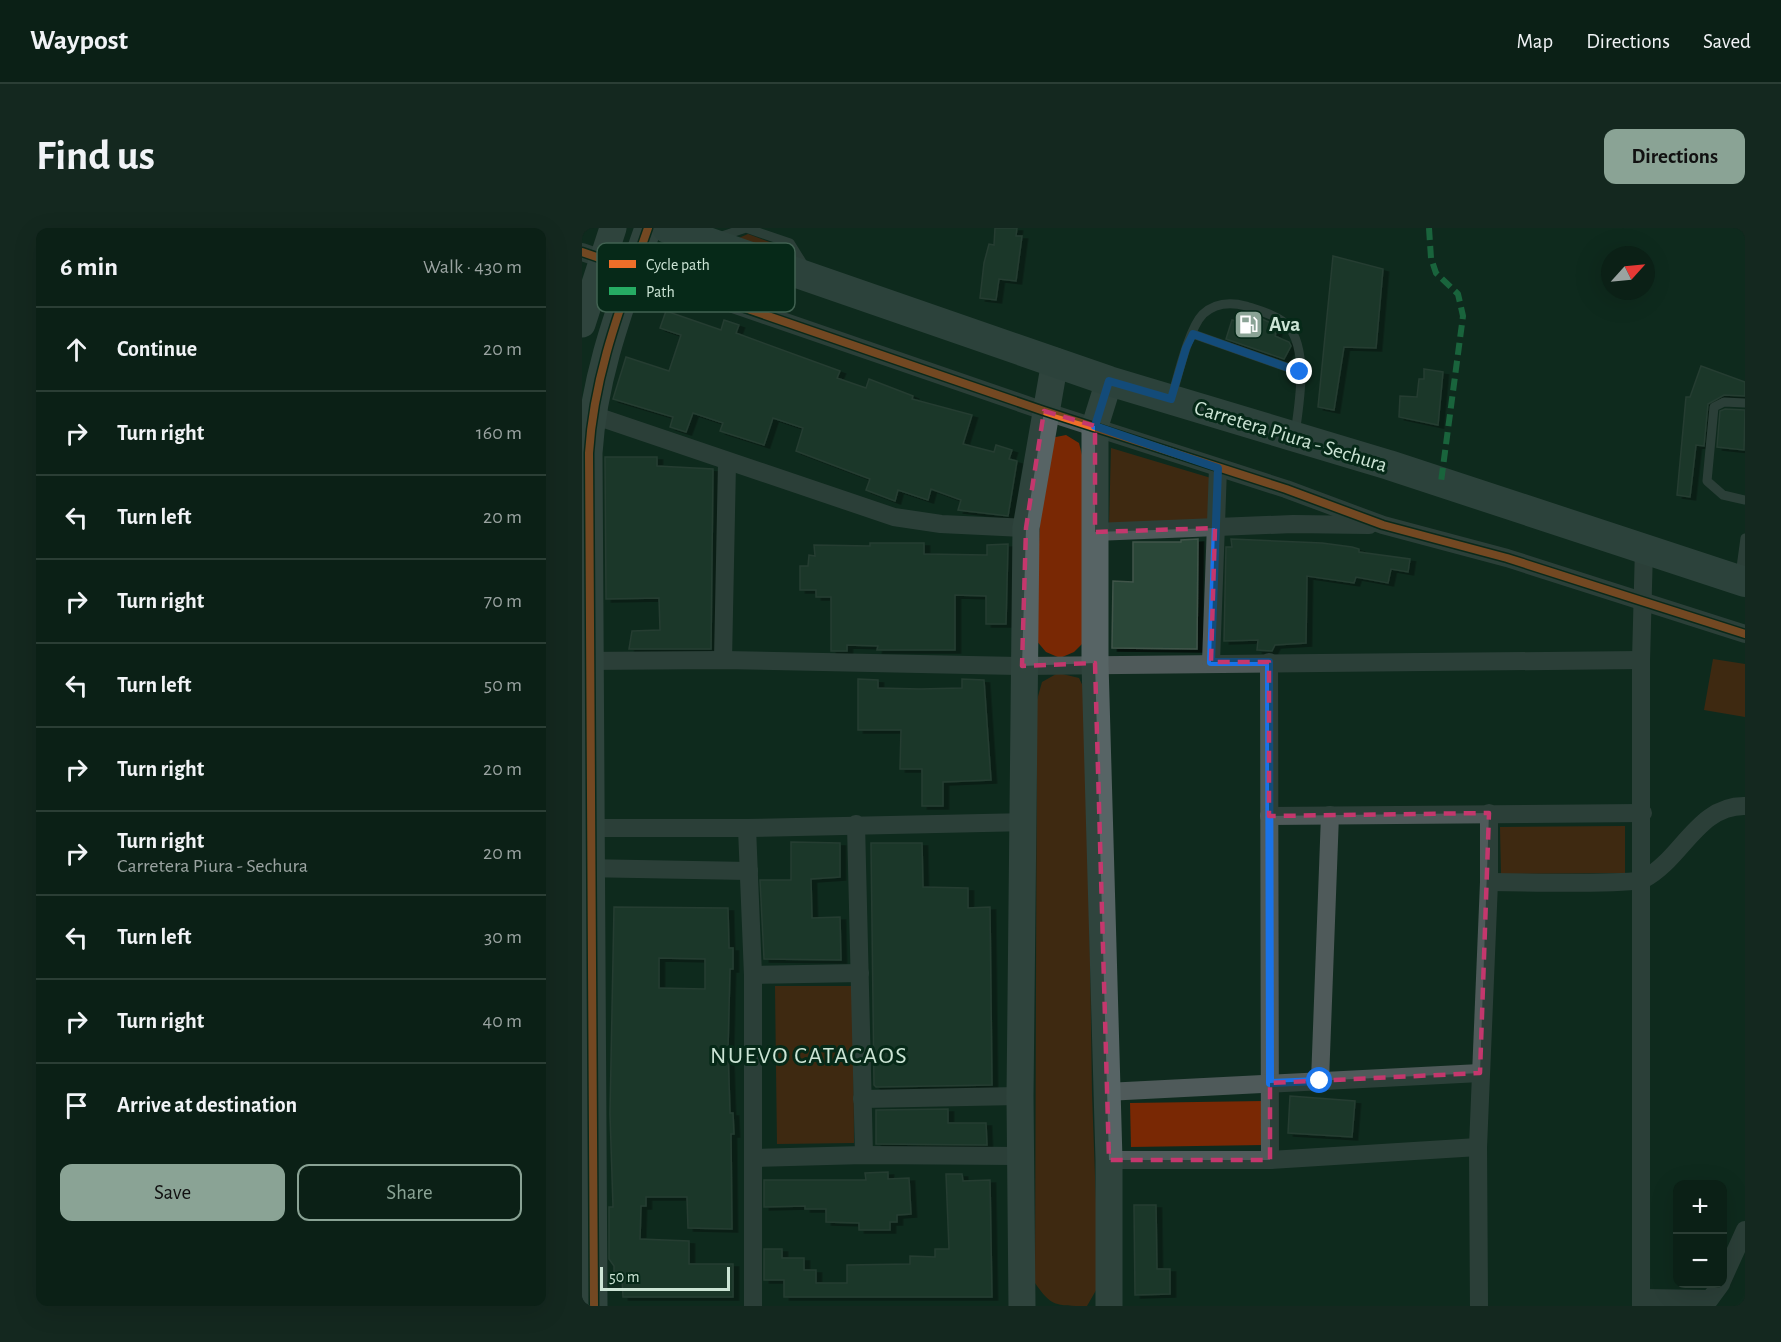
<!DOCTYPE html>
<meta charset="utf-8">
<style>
:root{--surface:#0b2016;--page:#14281f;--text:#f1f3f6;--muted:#9aa3a1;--line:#2b3e35;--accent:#8aa395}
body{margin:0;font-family:"Alegreya Sans",sans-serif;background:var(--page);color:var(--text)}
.controls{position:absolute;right:18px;bottom:18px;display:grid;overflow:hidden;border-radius:12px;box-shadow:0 6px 24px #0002}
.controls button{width:54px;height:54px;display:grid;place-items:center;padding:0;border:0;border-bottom:2px solid var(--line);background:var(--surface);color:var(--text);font:30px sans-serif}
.compass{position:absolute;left:1019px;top:18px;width:54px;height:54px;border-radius:50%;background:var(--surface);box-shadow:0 6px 24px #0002;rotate:63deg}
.scale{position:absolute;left:18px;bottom:15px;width:130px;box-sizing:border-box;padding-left:6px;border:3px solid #cce4d5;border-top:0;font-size:16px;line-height:21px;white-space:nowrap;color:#cce4d5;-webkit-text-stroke:4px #062918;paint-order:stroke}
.stop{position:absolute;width:18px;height:18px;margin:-14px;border:4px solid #1a73e8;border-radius:50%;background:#fff}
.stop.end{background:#1a73e8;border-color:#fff;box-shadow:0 2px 6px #0008}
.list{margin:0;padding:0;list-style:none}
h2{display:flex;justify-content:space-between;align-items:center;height:78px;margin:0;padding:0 24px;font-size:26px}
h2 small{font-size:20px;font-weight:400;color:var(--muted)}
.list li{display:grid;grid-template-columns:39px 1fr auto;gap:18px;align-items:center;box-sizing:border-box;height:84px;padding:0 24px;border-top:2px solid var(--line)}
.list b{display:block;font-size:22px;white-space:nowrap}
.list p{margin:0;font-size:20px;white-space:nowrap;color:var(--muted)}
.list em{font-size:20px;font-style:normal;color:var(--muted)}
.actions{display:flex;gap:12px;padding:18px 24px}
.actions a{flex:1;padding:14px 0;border:2px solid var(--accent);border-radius:12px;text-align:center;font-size:21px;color:var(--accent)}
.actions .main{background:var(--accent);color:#111}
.icon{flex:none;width:33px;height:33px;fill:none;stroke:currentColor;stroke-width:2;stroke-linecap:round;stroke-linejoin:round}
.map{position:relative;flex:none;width:1163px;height:1078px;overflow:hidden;border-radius:12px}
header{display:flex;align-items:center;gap:36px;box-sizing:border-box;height:84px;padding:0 30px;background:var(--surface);border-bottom:2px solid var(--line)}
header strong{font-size:28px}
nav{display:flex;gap:33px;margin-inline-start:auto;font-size:21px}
.intro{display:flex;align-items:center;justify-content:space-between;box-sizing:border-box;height:144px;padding:0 36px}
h1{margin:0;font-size:42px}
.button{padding:15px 27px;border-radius:12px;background:var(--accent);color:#111;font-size:21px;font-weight:700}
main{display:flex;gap:36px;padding:0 36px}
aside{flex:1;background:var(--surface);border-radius:12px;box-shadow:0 6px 24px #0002}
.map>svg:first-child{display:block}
.green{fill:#792804}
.building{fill:#2a4639;stroke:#40554a;stroke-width:1.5;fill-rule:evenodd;filter:url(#shadow)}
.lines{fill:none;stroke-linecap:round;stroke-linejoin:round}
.lane{stroke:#4f5a5a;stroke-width:9}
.street{stroke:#4f5a5a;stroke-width:18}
.secondary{stroke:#576465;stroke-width:27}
.primary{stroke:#516160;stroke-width:30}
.quiet{stroke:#26ab63;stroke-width:6;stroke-dasharray:12 6;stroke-linecap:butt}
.cycleway-casing{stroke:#062918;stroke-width:11}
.cycleway{stroke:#ee6e29;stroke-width:8}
.route{stroke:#1a73e8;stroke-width:8}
.marked{fill:none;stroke:#c4376d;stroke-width:4.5;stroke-dasharray:12 8;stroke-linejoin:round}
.labels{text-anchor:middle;stroke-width:6;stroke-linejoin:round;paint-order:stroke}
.poi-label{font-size:21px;font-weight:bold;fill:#cce4d5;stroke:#062918;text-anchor:start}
.street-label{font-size:21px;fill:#cce4d5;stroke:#062918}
.quarter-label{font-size:24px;letter-spacing:1.5px;fill:#cce4d5;stroke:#062918}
.key{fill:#062918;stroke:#416151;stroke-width:1.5}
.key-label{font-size:16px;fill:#cce4d5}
</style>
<header>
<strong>Waypost</strong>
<nav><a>Map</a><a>Directions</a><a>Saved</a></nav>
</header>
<div class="intro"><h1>Find us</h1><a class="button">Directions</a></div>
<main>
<aside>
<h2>6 min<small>Walk · 430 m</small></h2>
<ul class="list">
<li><svg class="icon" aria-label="ahead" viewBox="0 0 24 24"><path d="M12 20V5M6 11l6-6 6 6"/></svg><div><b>Continue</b></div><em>20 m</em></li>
<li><svg class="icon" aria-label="right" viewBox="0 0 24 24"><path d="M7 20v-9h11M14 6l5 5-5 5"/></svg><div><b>Turn right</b></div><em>160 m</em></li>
<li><svg class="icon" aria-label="left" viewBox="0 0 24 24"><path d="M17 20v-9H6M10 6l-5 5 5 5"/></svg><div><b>Turn left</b></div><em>20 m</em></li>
<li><svg class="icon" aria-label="right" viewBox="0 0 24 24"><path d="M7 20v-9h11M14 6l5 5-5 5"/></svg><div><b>Turn right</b></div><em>70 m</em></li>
<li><svg class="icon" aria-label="left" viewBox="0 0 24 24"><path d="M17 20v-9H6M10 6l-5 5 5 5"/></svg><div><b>Turn left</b></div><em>50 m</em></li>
<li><svg class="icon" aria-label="right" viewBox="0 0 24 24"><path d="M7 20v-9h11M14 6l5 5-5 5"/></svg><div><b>Turn right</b></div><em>20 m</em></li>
<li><svg class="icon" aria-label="right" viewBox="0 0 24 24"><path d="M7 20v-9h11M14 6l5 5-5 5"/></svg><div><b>Turn right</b><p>Carretera Piura - Sechura</p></div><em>20 m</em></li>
<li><svg class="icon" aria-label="left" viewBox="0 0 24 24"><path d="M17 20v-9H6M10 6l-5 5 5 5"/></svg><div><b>Turn left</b></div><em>30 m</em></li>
<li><svg class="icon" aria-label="right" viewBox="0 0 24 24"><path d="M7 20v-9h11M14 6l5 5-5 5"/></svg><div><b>Turn right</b></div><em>40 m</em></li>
<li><svg class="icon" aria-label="arrive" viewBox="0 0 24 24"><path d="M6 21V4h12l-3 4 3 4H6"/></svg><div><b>Arrive at destination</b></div></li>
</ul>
<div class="actions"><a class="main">Save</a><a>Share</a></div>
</aside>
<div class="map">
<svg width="1163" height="1078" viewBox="0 0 1163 1078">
<defs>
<filter id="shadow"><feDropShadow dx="5.5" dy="3" stdDeviation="0" flood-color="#0009"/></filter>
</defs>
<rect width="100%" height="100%" fill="#0f2a1e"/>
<g class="green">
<polygon points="166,6 206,21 211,38 143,16"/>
<polygon points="484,207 497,215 500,227 501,415 492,424 478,430 464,424 453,411 461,221 469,210"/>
<polygon points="529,220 629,250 627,295 527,298"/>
<polygon points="1131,431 1163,436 1163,489 1122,482"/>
<path d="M476 445 497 450 504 465 510 866 517 1057 505 1078C473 1078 469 1078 453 1055L455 472 460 454Z"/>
<polygon points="1043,598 1043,645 919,646 918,599"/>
<polygon points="193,758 271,758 272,915 195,916"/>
<polygon points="681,873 682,917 549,919 548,875"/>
</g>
<g class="building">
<polygon points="413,0 435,0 434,8 440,8 434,53 417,51 414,72 398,70 402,35 407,16 412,17"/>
<polygon points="751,28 801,41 794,120 762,119 752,182 736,179"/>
<polygon points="84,83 139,102 142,92 157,97 154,105 258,143 255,150 284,160 287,151 331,168 330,171 390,187 381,216 412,224 414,217 430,222 427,231 435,233 426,288 376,282 379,272 349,261 346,272 316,262 313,273 284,262 288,251 214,223 221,200 191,190 182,217 138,203 141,195 111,185 104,204 88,199 91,189 31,171 44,129 87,143 99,107 78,100"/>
<polygon points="671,87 696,98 693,108 707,114 709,118 702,131 644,111 650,92 668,97"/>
<polygon points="1119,138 1163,154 1163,168 1142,167 1126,176 1122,218 1114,217 1108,269 1095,267 1104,169 1108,169"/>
<polygon points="842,141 861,144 856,197 817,189 818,168 835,169 837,151 842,151"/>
<polygon points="1143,181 1163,182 1162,222 1135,219 1138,183"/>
<polygon points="23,229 75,229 75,238 131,241 129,421 47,421 50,403 78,402 77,370 24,371"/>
<polygon points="616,311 615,421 530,420 531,353 551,354 551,314 599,314 599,312"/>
<polygon points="649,311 740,315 770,319 777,321 777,324 828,331 826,344 809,341 806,355 774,349 772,355 725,348 724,415 693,417 690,423 675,422 676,412 642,413 644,319 650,319"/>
<polygon points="288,315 342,315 342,326 405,327 405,317 426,316 424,396 404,396 404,368 373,367 373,422 295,422 296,418 265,417 265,423 249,423 249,369 234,369 234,362 218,362 218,338 226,338 227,327 233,328 232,317 288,318"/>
<polygon points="276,451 296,452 296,460 338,461 380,460 380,451 402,452 409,552 361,554 361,578 340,578 340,541 318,541 319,502 276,502"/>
<polygon points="209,614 258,615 258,649 229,651 230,690 258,689 259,732 182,731 178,652 209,652"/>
<polygon points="289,615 340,615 341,659 386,660 386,680 408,679 410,857 294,859 292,857"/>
<path d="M32 679 146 680 147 720H151V741H148L146 821 148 885H151L152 906H149L150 1001 106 1000 105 969H64V978H59L58 1011 107 1013V1036H151V1069H41L40 1051 32 1050V1038L27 1031V979H31L28 886ZM77 730 123 731V761L77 760Z"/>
<polygon points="708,868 773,873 770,909 706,905"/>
<polygon points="366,881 366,895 404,895 405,917 294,916 294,882"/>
<polygon points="306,944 306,951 327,950 329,986 315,987 315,994 308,994 308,1002 277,1002 277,995 244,994 244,981 223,981 223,978 182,979 182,952 284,952 283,945"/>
<polygon points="364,946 380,946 381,953 408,952 410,1069 202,1069 202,1052 182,1052 182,1021 200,1021 200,1030 222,1030 222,1042 234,1042 234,1055 265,1055 265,1037 328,1036 328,1028 353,1029 353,1021 367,1021"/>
<polygon points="552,977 574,977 575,1041 588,1041 588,1066 553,1067"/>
</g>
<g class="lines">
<g class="lane">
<polyline points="137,9 164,0 208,15 223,39"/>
<polyline points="611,106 718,144"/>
<path d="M590 168C596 148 607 100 621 86 634 74 649 74 664 78 676 82 698 88 706 98 727 122 717 177 713 206"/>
<polyline points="1163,175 1142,174 1132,179 1125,253 1141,267 1163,272"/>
<polyline points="1158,347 1163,310"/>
</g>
<g class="street">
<polyline points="0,24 462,183 704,261 801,297 925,330 1163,406"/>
<polyline points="2,184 312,289 359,296 444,300"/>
<polyline points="513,304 711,296 787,297"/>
<polyline points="141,432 145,235"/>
<polyline points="0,433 141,432 440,438 1059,432"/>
<polyline points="629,434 636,240"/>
<polyline points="687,434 688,932"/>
<polyline points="687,588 1061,585"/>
<polyline points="274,596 282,927"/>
<polyline points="0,600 165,600 442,594"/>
<polyline points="165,600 171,747 171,1078"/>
<polyline points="0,640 167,643"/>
<path d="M907 654C929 654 1052 657 1062 651 1100 631 1116 577 1163 578"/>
<polyline points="171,747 278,745"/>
<polyline points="738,853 748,587"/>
<polyline points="524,864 898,845"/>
<polyline points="280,871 438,868"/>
<polyline points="171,930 282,927 440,928"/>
<polyline points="527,932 688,932 896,919"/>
<polyline points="1140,1053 1163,1002"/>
<polyline points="1059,1070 1128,1071 1139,1056"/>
<polyline points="897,1078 896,919 907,654 907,585"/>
<polyline points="1059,1078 1059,432 1062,321"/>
</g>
<g class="secondary">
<polyline points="0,96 31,0"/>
<path d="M12 1078 7 225C12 145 40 75 66 0"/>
<polyline points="440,1078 438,868 444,300 473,133"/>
<polyline points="527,1078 527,932 513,435 513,198 527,153"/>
</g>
<polyline class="primary" points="85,0 527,153 807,237 1163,354"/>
<polyline class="quiet" points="847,0 849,30 854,45 876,66 881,88 859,254"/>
<defs>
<g id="cycleway">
<polyline points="0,24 462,183 704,261 801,297 925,330 1163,406"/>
<path d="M12 1078 7 225C12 145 40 75 66 0"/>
</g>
</defs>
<use href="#cycleway" class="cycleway-casing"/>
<use href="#cycleway" class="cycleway"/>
</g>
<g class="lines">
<polyline class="route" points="718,144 611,106 604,120 589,171 527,153 513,198 636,240 629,434 687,434 688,855 738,853"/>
</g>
<path d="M0 0H1163V1078H0ZM462 183 513 198V304L633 300 629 434H687V588L907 585 898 845 688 855V932H527L513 435 440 438 444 300Z" fill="#0f2a1e" fill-opacity=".55" fill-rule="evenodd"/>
<path class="marked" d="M462 183 513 198V304L633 300 629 434H687V588L907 585 898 845 688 855V932H527L513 435 440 438 444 300Z"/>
<defs>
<symbol id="fuel-square" viewBox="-11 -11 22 22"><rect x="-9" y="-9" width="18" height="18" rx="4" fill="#8aa395" stroke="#062918"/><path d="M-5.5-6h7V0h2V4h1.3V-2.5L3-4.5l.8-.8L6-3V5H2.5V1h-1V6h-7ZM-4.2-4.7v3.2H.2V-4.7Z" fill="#fff"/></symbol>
</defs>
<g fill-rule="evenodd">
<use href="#fuel-square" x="650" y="80" width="33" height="33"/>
</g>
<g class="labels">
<g class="poi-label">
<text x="687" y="103">Ava</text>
</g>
<g class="street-label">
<text transform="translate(709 208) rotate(17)" y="7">Carretera Piura - Sechura</text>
</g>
<g class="quarter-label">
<text x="227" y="835">NUEVO CATACAOS</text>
</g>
</g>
<rect x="15" y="15" width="198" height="69" rx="9" class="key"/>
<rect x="27" y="32" width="27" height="8" fill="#ee6e29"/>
<rect x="27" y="59" width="27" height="8" fill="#26ab63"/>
<g class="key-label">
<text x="64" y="42">Cycle path</text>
<text x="64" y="69">Path</text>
</g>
</svg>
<div class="controls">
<button>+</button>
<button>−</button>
</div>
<svg class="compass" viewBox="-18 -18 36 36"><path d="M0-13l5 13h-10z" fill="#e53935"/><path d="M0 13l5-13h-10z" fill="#9aa3a1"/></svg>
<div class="scale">50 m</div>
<div class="stop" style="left:738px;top:853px"></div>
<div class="stop end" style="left:718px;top:144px"></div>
</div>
</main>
